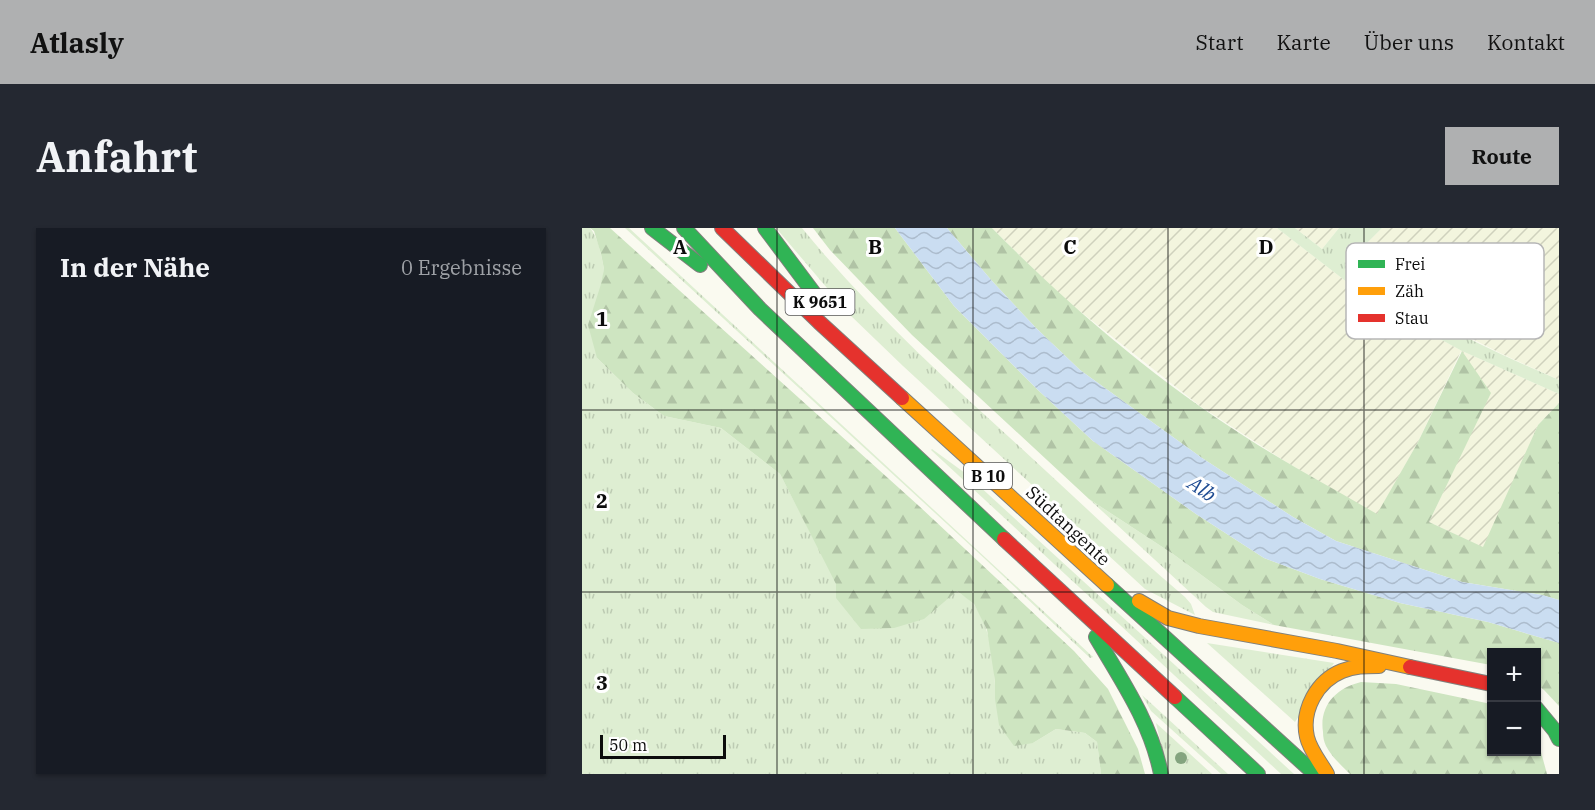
<!DOCTYPE html>
<html lang="de">
<meta charset="utf-8">
<style>
:root{--surface:#171b24;--page:#242831;--text:#f1f3f6;--muted:#9ea1a6;--line:#363941;--accent:#afb0b1}
body{margin:0;font-family:"IBM Plex Serif",serif;background:var(--page);color:var(--text)}
.controls{position:absolute;right:18px;bottom:18px;display:grid;overflow:hidden;border-radius:0px;box-shadow:0 2px 4px #0004}
.controls button{width:54px;height:54px;display:grid;place-items:center;padding:0;border:0;border-bottom:2px solid var(--line);background:var(--surface);color:var(--text);font:30px sans-serif}
.scale{position:absolute;left:18px;bottom:15px;width:126px;box-sizing:border-box;padding-left:6px;border:3px solid #0c0c0c;border-top:0;font-size:16px;line-height:21px;white-space:nowrap;color:#0c0c0c;-webkit-text-stroke:4px #fff;paint-order:stroke}
.list{margin:0;padding:0;list-style:none}
h2{display:flex;justify-content:space-between;align-items:center;height:78px;margin:0;padding:0 24px;font-size:26px}
h2 small{font-size:20px;font-weight:400;color:var(--muted)}
.map{position:relative;flex:none;width:977px;height:546px;overflow:hidden;border-radius:0px}
header{display:flex;align-items:center;gap:36px;box-sizing:border-box;height:84px;padding:0 30px;background:var(--accent);color:#111}
header strong{font-size:28px}
nav{display:flex;gap:33px;margin-inline-start:auto;font-size:21px}
.intro{display:flex;align-items:center;justify-content:space-between;box-sizing:border-box;height:144px;padding:0 36px}
h1{margin:0;font-size:42px}
.button{padding:15px 27px;border-radius:0px;background:var(--accent);color:#111;font-size:21px;font-weight:700}
main{display:flex;gap:36px;padding:0 36px}
aside{flex:1;background:var(--surface);border-radius:0px;box-shadow:0 2px 4px #0004}
.map>svg:first-child{display:block}
.farmland{fill:url(#farmland-furrows)}
.grass{fill:url(#grass-tufts)}
.forest{fill:url(#forest-firs)}
.water{fill:url(#water-waves)}
.lines{fill:none;stroke-linecap:round;stroke-linejoin:round}
.fast-casing{stroke:#80807c;stroke-width:16}
.slow-casing{stroke:#80807c;stroke-width:16}
.jam-casing{stroke:#80807c;stroke-width:16}
.fast{stroke:#30b455;stroke-width:14}
.slow{stroke:#ff9f0a;stroke-width:14}
.jam{stroke:#e5322d;stroke-width:14}
.tree{fill:#84a47f}
.grid{fill:none;stroke:#0c0c0c;stroke-width:1.5;stroke-opacity:0.55}
.labels{text-anchor:middle;stroke-width:6;stroke-linejoin:round;paint-order:stroke}
.shield{fill:#fff;stroke:#555;stroke-width:1.5}
.shield-label{font-size:16px;font-weight:bold;fill:#0c0c0c}
.street-label{font-size:18px;fill:#0c0c0c;stroke:#fff}
.water-label{font-size:20px;font-style:italic;fill:#204d93;stroke:#fff}
.key{fill:#fff;stroke:#b6b6b6;stroke-width:1.5}
.key-label{font-size:16px;fill:#0c0c0c}
.grid-label{font-size:20px;text-anchor:middle;font-weight:bold;fill:#0c0c0c;stroke:#fff;stroke-width:6;stroke-linejoin:round;paint-order:stroke}
</style>
<header>
<strong>Atlasly</strong>
<nav><a>Start</a><a>Karte</a><a>Über uns</a><a>Kontakt</a></nav>
</header>
<div class="intro"><h1>Anfahrt</h1><a class="button">Route</a></div>
<main>
<aside>
<h2>In der Nähe<small>0 Ergebnisse</small></h2>
<ul class="list">
</ul>
</aside>
<div class="map">
<svg width="977" height="546" viewBox="0 0 977 546">
<defs>
<pattern id="farmland-furrows" width="10" height="10" patternUnits="userSpaceOnUse" patternTransform="scale(1.5)"><rect width="10" height="10" fill="#f3f5de"/><path d="M-1 1l2-2M0 10L10 0M9 11l2-2" fill="none" stroke="#cfd1bd"/></pattern>
<pattern id="grass-tufts" width="24" height="20" patternUnits="userSpaceOnUse" patternTransform="scale(1.5)"><rect width="24" height="20" fill="#deeed2"/><path d="M3 7l-1-3M5 7V3M7 7l1-3M15 17l-1-3M17 17v-4M19 17l1-3" fill="none" stroke="#bdcbb3"/></pattern>
<pattern id="forest-firs" width="22" height="20" patternUnits="userSpaceOnUse" patternTransform="scale(1.5)"><rect width="22" height="20" fill="#cee5c1"/><path d="M5 1l3.5 6h-7zM16 11l3.5 6h-7z" fill="#b0c3a5"/></pattern>
<pattern id="water-waves" width="16" height="10" patternUnits="userSpaceOnUse" patternTransform="scale(1.5)"><rect width="16" height="10" fill="#caddf1"/><path d="M0 5q4-4 8 0t8 0" fill="none" stroke="#acbccd"/></pattern>
</defs>
<rect width="100%" height="100%" fill="#fafaf0"/>
<g class="farmland">
<polygon points="410,0 695,0 792,75 880,123 977,166 977,175 956,197 902,320 847,294 908,165 879,123 836,214 795,287 709,237 618,178 480,69"/>
<polygon points="713,0 757,0 740,21"/>
<polygon points="800,0 977,0 977,152 920,126 835,83 781,51 763,37"/>
</g>
<g class="grass">
<path d="M0 0H8C17 11 19 27 22 41L15 130 51 165 82 188 139 200 198 246 255 356 254 370 364 372 374 363C381 367 389 372 393 378 410 404 414 441 413 471L451 515 474 501 503 505 515 514 519 546H0Z"/>
<polygon points="43,0 47,0 511,429 508,430 402,330"/>
<path d="M194 0H220C285 80 361 149 438 219 493 269 546 321 603 369L609 376 613 387 563 361 321 138 268 87Z"/>
<path d="M695 0H713L740 21 757 0H800L763 37C828 84 903 120 977 152V166L880 123 792 75Z"/>
<polygon points="350,221 383,245 712,546 699,546 349,222"/>
<polygon points="507,271 591,326 660,377 692,397 631,384 624,379"/>
<polygon points="625,415 752,435 713,494"/>
<polygon points="560,467 646,546 639,546 569,483"/>
<polygon points="574,495 630,546 586,546"/>
</g>
<g class="forest">
<polygon points="8,0 28,0 337,278 492,423 526,461 556,521 563,546 519,546 515,514 503,505 474,501 451,515 432,518 417,497 413,471 413,453 405,402 392,376 375,363 342,391 312,400 279,401 254,370 254,356 198,246 139,200 82,188 51,165 15,130 6,97 19,56 22,41 19,26 12,3"/>
<polygon points="231,0 313,0 372,78 457,163 511,213 614,286 682,330 738,351 818,375 906,394 977,415 977,478 962,462 955,457 954,424 909,424 909,437 692,397 660,377 591,326 507,271 330,107 248,22"/>
<path d="M365 0H410C486 77 570 149 662 208 705 236 750 260 795 286L836 214 880 123 909 165 847 294 901 319 956 197 977 175V372L960 367 880 354 754 313 711 289 620 230 498 142 454 100 410 53Z"/>
<path d="M779 454 814 456 909 476V524H954L955 514 959 524 965 546H768C760 538 749 528 744 518 742 514 741 509 741 504 737 478 754 460 779 454Z"/>
</g>
<polygon class="water" points="313,0 365,0 410,53 454,100 498,142 620,230 711,289 754,313 880,354 960,367 977,372 977,415 906,394 818,375 738,351 682,330 614,286 511,213 457,163 372,78"/>
<g class="lines">
<defs>
<g id="fast">
<polyline points="70,0 118,37"/>
<polyline points="102,0 178,81 422,311"/>
<polyline points="183,0 237,72"/>
<polyline points="525,357 733,546"/>
<path d="M514 409C540 453 569 495 579 546"/>
<polyline points="593,469 676,546"/>
<polyline points="954,480 973,503 977,511"/>
</g>
<g id="slow">
<polyline points="320,170 525,357"/>
<polyline points="557,373 586,390 617,398 755,423 828,439"/>
<path d="M745 546C738 534 728 522 725 509 719 482 735 453 760 443 772 438 784 438 797 438"/>
</g>
<g id="jam">
<polyline points="140,0 237,94 320,170"/>
<polyline points="422,311 593,469"/>
<polyline points="828,439 909,456"/>
</g>
</defs>
<use href="#fast" class="fast-casing"/>
<use href="#slow" class="slow-casing"/>
<use href="#jam" class="jam-casing"/>
<use href="#fast" class="fast"/>
<use href="#slow" class="slow"/>
<use href="#jam" class="jam"/>
</g>
<circle class="tree" cx="599" cy="530" r="6"/>
<path class="grid" d="M195 0V546M391 0V546M586 0V546M782 0V546M0 182H977M0 364H977"/>
<g class="labels">
<g class="shield">
<rect x="203.5" y="61" width="69" height="26" rx="4.5"/>
<rect x="382" y="235" width="48" height="26" rx="4.5"/>
</g>
<g class="shield-label">
<text x="238" y="80">K 9651</text>
<text x="406" y="254">B 10</text>
</g>
<g class="street-label">
<text transform="translate(486 298) rotate(43)" y="6">Südtangente</text>
</g>
<g class="water-label">
<text transform="translate(620 261) rotate(34)" y="7">Alb</text>
</g>
</g>
<rect x="764" y="15" width="198" height="96" rx="9" class="key"/>
<rect x="776" y="32" width="27" height="8" fill="#30b455"/>
<rect x="776" y="59" width="27" height="8" fill="#ff9f0a"/>
<rect x="776" y="86" width="27" height="8" fill="#e5322d"/>
<g class="key-label">
<text x="813" y="42">Frei</text>
<text x="813" y="69">Zäh</text>
<text x="813" y="96">Stau</text>
</g>
<g class="grid-label">
<text x="98" y="26">A</text>
<text x="293" y="26">B</text>
<text x="488" y="26">C</text>
<text x="684" y="26">D</text>
<text x="20" y="98">1</text>
<text x="20" y="280">2</text>
<text x="20" y="462">3</text>
</g>
</svg>
<div class="controls">
<button>+</button>
<button>−</button>
</div>
<div class="scale">50 m</div>
</div>
</main>
